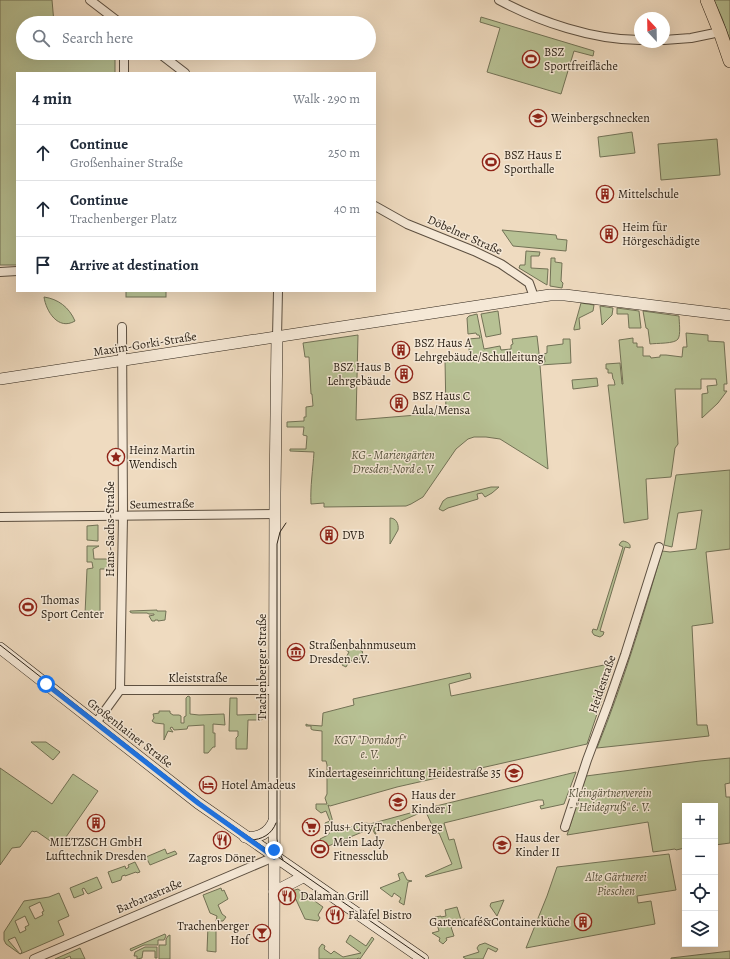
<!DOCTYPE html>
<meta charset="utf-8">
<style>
:root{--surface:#fff;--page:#f2f2f3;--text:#1f2937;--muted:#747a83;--line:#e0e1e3}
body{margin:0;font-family:Alegreya,serif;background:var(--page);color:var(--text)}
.controls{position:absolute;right:12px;bottom:12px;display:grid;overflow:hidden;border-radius:0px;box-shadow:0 4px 16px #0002}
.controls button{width:36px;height:36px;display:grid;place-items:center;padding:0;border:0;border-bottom:1px solid var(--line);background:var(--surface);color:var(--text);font:20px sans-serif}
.compass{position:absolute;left:634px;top:12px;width:36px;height:36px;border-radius:50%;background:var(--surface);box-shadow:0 4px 16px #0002;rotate:338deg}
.stop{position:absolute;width:12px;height:12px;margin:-9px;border:3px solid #1a73e8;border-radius:50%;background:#fff}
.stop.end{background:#1a73e8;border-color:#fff;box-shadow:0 1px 4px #0008}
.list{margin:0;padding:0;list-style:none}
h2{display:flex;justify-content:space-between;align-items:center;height:52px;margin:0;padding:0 16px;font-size:17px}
h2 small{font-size:13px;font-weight:400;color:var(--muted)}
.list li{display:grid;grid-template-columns:26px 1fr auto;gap:12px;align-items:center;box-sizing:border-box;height:56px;padding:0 16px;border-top:1px solid var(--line)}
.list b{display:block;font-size:15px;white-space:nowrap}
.list p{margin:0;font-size:13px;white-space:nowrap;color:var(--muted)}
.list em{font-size:13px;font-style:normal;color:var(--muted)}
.icon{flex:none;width:22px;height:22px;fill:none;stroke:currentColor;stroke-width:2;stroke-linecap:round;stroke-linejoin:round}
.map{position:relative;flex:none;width:730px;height:959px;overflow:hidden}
.search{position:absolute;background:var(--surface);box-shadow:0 4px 16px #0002;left:16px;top:16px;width:360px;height:44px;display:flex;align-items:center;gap:10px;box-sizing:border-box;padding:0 14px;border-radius:22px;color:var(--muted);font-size:15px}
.panel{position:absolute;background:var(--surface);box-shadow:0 4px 16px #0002;left:16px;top:72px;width:360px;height:220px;border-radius:0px}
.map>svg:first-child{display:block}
.green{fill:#b7c194;stroke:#727256;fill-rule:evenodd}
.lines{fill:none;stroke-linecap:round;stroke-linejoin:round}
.street-casing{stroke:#5d5041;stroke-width:10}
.secondary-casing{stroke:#2c2217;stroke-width:12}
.primary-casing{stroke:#2c2217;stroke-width:14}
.street{stroke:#f5e8d6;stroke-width:8}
.secondary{stroke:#f5e8d6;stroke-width:11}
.primary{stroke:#efdbc0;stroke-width:13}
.tram{stroke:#2c2217;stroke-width:1}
.route{stroke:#1a73e8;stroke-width:5}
.labels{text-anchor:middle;stroke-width:3;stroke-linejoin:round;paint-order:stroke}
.poi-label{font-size:12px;fill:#2c2217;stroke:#f5e8d6;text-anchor:start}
.street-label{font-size:12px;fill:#2c2217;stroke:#f5e8d6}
.park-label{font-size:12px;font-style:italic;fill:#56523c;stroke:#f5e8d6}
</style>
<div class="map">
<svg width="730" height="959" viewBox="0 0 730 959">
<rect width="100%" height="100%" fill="#efdbc0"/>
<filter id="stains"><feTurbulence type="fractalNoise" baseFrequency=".005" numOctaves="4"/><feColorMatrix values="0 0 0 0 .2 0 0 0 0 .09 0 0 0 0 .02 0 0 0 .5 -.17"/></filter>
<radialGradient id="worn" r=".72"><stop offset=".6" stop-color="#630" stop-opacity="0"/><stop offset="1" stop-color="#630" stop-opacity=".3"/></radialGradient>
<g class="green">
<polygon points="0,0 52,0 54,23 23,23 23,53 115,53 115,73 17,73 17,265 0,265"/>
<polygon points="714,0 730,0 730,40 722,18"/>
<polygon points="481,17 594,51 593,56 574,51 561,94 487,72 500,28 480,22"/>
<polygon points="632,132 635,153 600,157 598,137"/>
<polygon points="717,139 720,175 661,180 658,144"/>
<polygon points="502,230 556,235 557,239 567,240 566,251 513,246"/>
<polygon points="526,251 540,252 539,256 531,256 531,268 548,269 547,285 519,268 520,265 525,265"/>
<polygon points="551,258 555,258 555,262 562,263 561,281 563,283 562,288 550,286"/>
<rect x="126" y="291" width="40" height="6"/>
<path d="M44 297C58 299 69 307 75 321 58 331 46 311 44 297Z"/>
<polygon points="581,303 594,305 593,311 579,318 580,329 574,330 574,328"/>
<polygon points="600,306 613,308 612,315 602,325"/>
<polygon points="617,308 639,311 641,328 629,328 628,314 617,314"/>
<polygon points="498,311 501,334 486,337 481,314"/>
<path d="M643 311 679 316C679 321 681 335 678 339 675 344 656 343 650 344L648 329 646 328Z"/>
<path d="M477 314 484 349 500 346 501 350 511 349V345L513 344 512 339 537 336 540 362H545L544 354 547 353V346L563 344V339H570L571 363 540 365 548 469 500 439 486 437H474L468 439 456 449 423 497 411 504 406 506 324 507V503L311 504C310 487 313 469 314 452L290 451V449H306L307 436 303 435 304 427H287V422L304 421V417H306V407L313 406 312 394H311L309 357H305L303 343 358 335 356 420 417 415 446 414 445 360 470 359 468 339 480 338 479 335H477L476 333 468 334 467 318 469 316Z"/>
<polygon points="686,333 708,335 708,341 724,342 727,384 724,384 724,391 727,391 718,403 702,418 702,394 708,393 707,386 717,385 716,379 701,379 701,389 675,389 678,444 675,448 671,477 646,479 648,519 624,523 608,385 615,385 614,380 613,379 612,373 608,373 608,369 606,369 606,364 620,363 622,384 623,384 619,340 633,338 633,343 637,343 637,347 643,347 643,356 650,356 651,358 660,357 660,355 666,355 682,357 683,347 687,347"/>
<polygon points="597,378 598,386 573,389 572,380"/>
<path d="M730 470V549L706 552 713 623 692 626 697 725H707L709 736 597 748C623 684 643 617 662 551L670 552 696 549 702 510 678 513 672 547 664 545 676 475Z"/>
<polygon points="491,487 499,487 492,493 485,497 482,493 477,494 478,499 448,508 443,511 439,509 443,501 447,498"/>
<path d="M390 518C396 518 399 524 398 530L390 544Z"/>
<polygon points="98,525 98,541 87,540 87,526"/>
<path d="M623 541C628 542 631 544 630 548L625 547 600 631 604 632 603 635 600 637 594 635 592 632 593 629 597 630 623 547 619 545 621 542Z"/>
<polygon points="87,546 99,546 93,549 94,559 107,559 108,562 112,562 112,569 100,569 100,614 85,614 87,569 93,568 92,562 87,562"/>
<polygon points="157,610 157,611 166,611 165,620 158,621 158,620 155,620 155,621 152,621 149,616 154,615 154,614 149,614 147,613 132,613 130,612 130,611"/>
<polygon points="348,642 363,652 362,653 363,653 357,664 350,660 346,667 342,665 349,652 344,649"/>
<polygon points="614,663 587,744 397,787 330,806 328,805 333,822 333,823 326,826 325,823 330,821 326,811 321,813 316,809 316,804 327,804 325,798 327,794 327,765 326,761 322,761 322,731 313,730 311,729 311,726 306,726 306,724 308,725 322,726 323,713 354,705 353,699 470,673 471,678 449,684 451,696"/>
<polygon points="188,696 190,697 190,714 199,715 224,714 225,725 213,724 213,733 215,733 215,747 213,747 208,753 204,753 204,725 188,726 187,729 174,730 172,727 170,728 173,732 168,731 164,740 164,724 155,723 152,721 154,718 153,714 159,713 159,711 170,711 170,713 173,715 179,715 181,716 181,723 184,723 184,717 186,716 186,698"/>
<polygon points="230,698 237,698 237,715 264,714 264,716 262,717 262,720 248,720 247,749 236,749 236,738 238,736 238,731 229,731"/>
<polygon points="31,742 46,742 60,752 53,760"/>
<polygon points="730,758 730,783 725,784 726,797 730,797 730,843 715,845 715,806 685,806 685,848 676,850 675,849 653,852 648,822 567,835 586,776 700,761"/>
<polygon points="0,768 52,804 73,774 98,791 59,847 36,831 35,832 32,831 20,847 12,848 0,865"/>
<polygon points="576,772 564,804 541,809 540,806 544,805 543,800 538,800 444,823 449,840 454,839 462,868 426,877 425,876 452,864 439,833 436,834 426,812 422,812 383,829 381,826 374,828 376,834 375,834 372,828 326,847 326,846 321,848 320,839 328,835 333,828 340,824 339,830 366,823 370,824 432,807"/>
<polygon points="165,849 167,854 175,851 177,854 150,865 146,857"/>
<polygon points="669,854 676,890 637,896 638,903 651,901 655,924 526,948 547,896 557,867"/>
<polygon points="135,862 140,872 137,873 136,872 125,876 125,875 122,876 121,880 112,883 108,872 125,866 126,869 129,867 128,865"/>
<polygon points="403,872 407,880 412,881 408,882 404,905 399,902 401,898 394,893 392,897 380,888 400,880 398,874"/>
<polygon points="97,877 102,888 88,894 87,893 84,888 82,889 84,894 74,898 70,888"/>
<polygon points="221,888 222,891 224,890 228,899 218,905 222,914 226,917 223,921 216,921 217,916 210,913 203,895"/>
<polygon points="298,889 323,907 318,915 320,918 318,921 305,919 292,891"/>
<path d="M59 893 69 916 58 921 64 935 25 952 20 954 6 944 4 940V932L24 901 49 897ZM40 902 44 911 42 912 43 915 35 919 29 907ZM25 916 29 925 25 927 26 930 20 933 15 921ZM15 937 22 952 20 954 8 940Z"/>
<polygon points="504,900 497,916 490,906 491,903"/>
<polygon points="457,907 461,920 465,919 466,923 451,927 454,936 446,938 447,940 443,944 439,941 440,938 432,933 439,931 435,917 441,916 441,917 446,916 445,910"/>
<polygon points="208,926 216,926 216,952 207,951"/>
<polygon points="165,934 166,936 164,940 158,940 158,945 144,945 131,951 130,949"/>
<polygon points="170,935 170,959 159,959 159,945 166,945 166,939 168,936"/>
<polygon points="350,935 366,946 372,937 374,939 360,959 358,958 357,959 319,959 319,948 322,944 325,946 324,949 331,954 334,951 343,957 361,953 346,942"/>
<polygon points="485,943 498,949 496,952 488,948 483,959 466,959 463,957 479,952 477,948 479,945"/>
<polygon points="145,947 157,947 157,958 155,958 155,951 143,951 142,958 137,959 137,956 134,956 135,952"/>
<polygon points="80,948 85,959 71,959 70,956 63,959 55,959"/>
<polygon points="730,951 730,959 671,959 671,958"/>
</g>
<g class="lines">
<defs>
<g id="street">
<polyline points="90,0 120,23"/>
<path d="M499 0C540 22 593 40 640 40"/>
<polyline points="664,40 691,38 720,32"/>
<polyline points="159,53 185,73"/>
<polyline points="124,73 124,53"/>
<polyline points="375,206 407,224 474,251 501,264 529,283 534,297"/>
<polyline points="0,272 17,271"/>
<polyline points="277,337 278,291"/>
<polyline points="0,517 275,514"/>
<polyline points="120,690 275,690"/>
<polyline points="96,723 120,690 123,516 122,327"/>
<polyline points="565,827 587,760 608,704 625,655 659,547"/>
<polyline points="34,959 274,857"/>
</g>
<g id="secondary">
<polyline points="0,379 550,295 565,295 730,315"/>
<polyline points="0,648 198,803 423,959"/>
<path d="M245 837C258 839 269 833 274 821"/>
<polyline points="274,892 303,877"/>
<polyline points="274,959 275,493 277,337"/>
</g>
<polyline id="primary" points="707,0 720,32 730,61"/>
</defs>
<use href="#street" class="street-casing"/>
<use href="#secondary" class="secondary-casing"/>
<use href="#primary" class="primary-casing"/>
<use href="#street" class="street"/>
<use href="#secondary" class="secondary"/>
<use href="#primary" class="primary"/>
<g class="tram">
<polyline points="0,645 206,807 425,959"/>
<path d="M250 840C262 840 272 834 276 823"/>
<polyline points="283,860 279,852 277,839 277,544 280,532 286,523"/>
</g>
</g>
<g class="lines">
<polyline class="route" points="46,684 198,803 274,857 274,850"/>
</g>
<defs>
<symbol id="stadium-ring" viewBox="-11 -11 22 22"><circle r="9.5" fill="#f5e8d6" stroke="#8f2418" stroke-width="1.5"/><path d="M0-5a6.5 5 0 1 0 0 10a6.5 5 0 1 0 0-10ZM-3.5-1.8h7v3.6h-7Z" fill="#8f2418"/></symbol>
<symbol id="school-ring" viewBox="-11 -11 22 22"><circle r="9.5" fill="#f5e8d6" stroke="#8f2418" stroke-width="1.5"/><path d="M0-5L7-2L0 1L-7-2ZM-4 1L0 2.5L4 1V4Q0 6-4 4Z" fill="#8f2418"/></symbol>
<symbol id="building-ring" viewBox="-11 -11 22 22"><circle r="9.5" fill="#f5e8d6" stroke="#8f2418" stroke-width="1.5"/><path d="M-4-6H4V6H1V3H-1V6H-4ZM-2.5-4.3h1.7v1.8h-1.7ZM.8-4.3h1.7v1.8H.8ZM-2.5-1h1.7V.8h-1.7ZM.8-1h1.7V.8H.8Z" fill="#8f2418"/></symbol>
<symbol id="sight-ring" viewBox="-11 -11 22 22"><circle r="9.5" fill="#f5e8d6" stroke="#8f2418" stroke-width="1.5"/><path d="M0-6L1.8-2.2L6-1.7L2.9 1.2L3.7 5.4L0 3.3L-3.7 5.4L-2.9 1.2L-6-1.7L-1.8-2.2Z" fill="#8f2418"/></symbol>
<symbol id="museum-ring" viewBox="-11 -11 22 22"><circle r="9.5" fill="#f5e8d6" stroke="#8f2418" stroke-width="1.5"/><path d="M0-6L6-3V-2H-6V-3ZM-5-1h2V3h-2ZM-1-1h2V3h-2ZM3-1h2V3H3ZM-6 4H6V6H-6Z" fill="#8f2418"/></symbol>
<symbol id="hotel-ring" viewBox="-11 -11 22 22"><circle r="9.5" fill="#f5e8d6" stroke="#8f2418" stroke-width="1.5"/><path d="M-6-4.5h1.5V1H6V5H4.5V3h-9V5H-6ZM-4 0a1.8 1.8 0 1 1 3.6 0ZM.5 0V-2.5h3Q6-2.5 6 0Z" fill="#8f2418"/></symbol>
<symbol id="supermarket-ring" viewBox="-11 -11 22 22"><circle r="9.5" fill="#f5e8d6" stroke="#8f2418" stroke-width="1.5"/><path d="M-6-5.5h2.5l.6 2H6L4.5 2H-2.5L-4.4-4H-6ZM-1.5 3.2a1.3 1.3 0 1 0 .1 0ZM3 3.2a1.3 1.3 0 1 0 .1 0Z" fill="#8f2418"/></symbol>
<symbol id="restaurant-ring" viewBox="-11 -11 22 22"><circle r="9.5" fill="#f5e8d6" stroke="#8f2418" stroke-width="1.5"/><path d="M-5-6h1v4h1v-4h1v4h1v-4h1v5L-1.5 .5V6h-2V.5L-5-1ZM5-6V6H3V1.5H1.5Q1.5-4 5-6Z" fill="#8f2418"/></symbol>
<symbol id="bar-ring" viewBox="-11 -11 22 22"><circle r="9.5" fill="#f5e8d6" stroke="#8f2418" stroke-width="1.5"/><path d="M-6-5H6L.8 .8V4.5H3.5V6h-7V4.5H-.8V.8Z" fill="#8f2418"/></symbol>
</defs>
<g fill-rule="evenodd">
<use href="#stadium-ring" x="521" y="49" width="20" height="20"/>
<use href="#school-ring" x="528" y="108" width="20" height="20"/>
<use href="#stadium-ring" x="481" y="152" width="20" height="20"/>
<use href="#building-ring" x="595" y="184" width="20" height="20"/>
<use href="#building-ring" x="599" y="224" width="20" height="20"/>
<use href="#building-ring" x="391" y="340" width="20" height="20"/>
<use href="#building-ring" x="394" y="364" width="20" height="20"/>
<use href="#building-ring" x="389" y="393" width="20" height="20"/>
<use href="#sight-ring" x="106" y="447" width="20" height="20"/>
<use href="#building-ring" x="319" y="525" width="20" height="20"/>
<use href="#stadium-ring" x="18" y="597" width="20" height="20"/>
<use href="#museum-ring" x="286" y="642" width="20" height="20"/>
<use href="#school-ring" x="504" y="763" width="20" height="20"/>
<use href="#hotel-ring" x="198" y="775" width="20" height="20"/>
<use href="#school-ring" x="388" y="792" width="20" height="20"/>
<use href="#building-ring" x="86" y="813" width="20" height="20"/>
<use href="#supermarket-ring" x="301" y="817" width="20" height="20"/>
<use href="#restaurant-ring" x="212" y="830" width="20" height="20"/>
<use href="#school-ring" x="492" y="835" width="20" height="20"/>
<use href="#stadium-ring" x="310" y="839" width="20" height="20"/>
<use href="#restaurant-ring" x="277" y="886" width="20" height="20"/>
<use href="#restaurant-ring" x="325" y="905" width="20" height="20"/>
<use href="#building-ring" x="573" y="912" width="20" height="20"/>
<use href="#bar-ring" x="252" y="923" width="20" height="20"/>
</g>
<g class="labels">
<g class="poi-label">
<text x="544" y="56">BSZ<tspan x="544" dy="14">Sportfreifläche</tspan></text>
<text x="551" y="122">Weinbergschnecken</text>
<text x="504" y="159">BSZ Haus E<tspan x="504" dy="14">Sporthalle</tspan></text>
<text x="618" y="198">Mittelschule</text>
<text x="622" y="231">Heim für<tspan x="622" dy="14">Hörgeschädigte</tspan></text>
<text x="414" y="347">BSZ Haus A<tspan x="414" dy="14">Lehrgebäude/Schulleitung</tspan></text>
<text x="391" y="371" text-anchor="end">BSZ Haus B<tspan x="391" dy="14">Lehrgebäude</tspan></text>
<text x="412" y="400">BSZ Haus C<tspan x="412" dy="14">Aula/Mensa</tspan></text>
<text x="129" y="454">Heinz Martin<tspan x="129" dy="14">Wendisch</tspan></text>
<text x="342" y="539">DVB</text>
<text x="41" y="604">Thomas<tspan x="41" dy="14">Sport Center</tspan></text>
<text x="309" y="649">Straßenbahnmuseum<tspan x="309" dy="14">Dresden e.V.</tspan></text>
<text x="501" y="777" text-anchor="end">Kindertageseinrichtung Heidestraße 35</text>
<text x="221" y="789">Hotel Amadeus</text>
<text x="411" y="799">Haus der<tspan x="411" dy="14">Kinder I</tspan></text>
<text x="324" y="831">plus+ City Trachenberge</text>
<text x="515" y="842">Haus der<tspan x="515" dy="14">Kinder II</tspan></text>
<text x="96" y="846" text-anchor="middle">MIETZSCH GmbH<tspan x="96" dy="14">Lufttechnik Dresden</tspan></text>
<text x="333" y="846">Mein Lady<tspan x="333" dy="14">Fitnessclub</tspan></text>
<text x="222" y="862" text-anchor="middle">Zagros Döner</text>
<text x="300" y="900">Dalaman Grill</text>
<text x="348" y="919">Falafel Bistro</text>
<text x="570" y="926" text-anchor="end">Gartencafé&amp;Containerküche</text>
<text x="249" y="930" text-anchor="end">Trachenberger<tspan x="249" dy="14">Hof</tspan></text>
</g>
<g class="street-label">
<text transform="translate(465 235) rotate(24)" y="4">Döbelner Straße</text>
<text transform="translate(145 344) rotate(-9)" y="4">Maxim-Gorki-Straße</text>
<text transform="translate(162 504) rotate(-1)" y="4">Seumestraße</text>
<text transform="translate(110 529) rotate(-90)" y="4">Hans-Sachs-Straße</text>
<text transform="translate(262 667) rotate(-90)" y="4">Trachenberger Straße</text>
<text x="198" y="682">Kleiststraße</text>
<text transform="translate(602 684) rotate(-71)" y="4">Heidestraße</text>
<text transform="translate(130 733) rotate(38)" y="4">Großenhainer Straße</text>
<text transform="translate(149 896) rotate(-23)" y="4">Barbarastraße</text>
</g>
<g class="park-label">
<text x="393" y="459">KG - Mariengärten<tspan x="393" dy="14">Dresden-Nord e. V</tspan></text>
<text x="370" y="744">KGV "Dorndorf"<tspan x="370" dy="14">e. V.</tspan></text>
<text x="610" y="797">Kleingärtnerverein<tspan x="610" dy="14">- "Heidegruß" e. V.</tspan></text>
<text x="616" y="881">Alte Gärtnerei<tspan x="616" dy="14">Pieschen</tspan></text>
</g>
</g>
<rect width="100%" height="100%" filter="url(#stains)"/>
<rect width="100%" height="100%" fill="url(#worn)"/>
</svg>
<div class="controls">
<button>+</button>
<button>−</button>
<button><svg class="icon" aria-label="locate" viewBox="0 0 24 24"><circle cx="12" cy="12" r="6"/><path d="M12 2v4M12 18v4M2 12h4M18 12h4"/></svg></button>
<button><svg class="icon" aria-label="layers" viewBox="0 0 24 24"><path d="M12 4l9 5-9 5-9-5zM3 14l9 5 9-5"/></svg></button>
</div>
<svg class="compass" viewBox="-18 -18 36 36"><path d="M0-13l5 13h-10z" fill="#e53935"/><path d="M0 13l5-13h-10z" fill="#747a83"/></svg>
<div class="stop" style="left:46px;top:684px"></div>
<div class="stop end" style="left:274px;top:850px"></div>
<div class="search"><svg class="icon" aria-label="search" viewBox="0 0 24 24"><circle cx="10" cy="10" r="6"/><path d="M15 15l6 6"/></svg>Search here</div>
<section class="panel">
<h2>4 min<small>Walk · 290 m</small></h2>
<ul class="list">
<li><svg class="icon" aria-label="ahead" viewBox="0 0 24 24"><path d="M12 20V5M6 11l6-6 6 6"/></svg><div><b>Continue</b><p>Großenhainer Straße</p></div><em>250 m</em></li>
<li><svg class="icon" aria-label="ahead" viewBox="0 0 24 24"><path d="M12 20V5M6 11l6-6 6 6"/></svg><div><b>Continue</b><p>Trachenberger Platz</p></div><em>40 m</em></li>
<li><svg class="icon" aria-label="arrive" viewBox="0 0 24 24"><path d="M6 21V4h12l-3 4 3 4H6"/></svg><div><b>Arrive at destination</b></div></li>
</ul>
</section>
</div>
